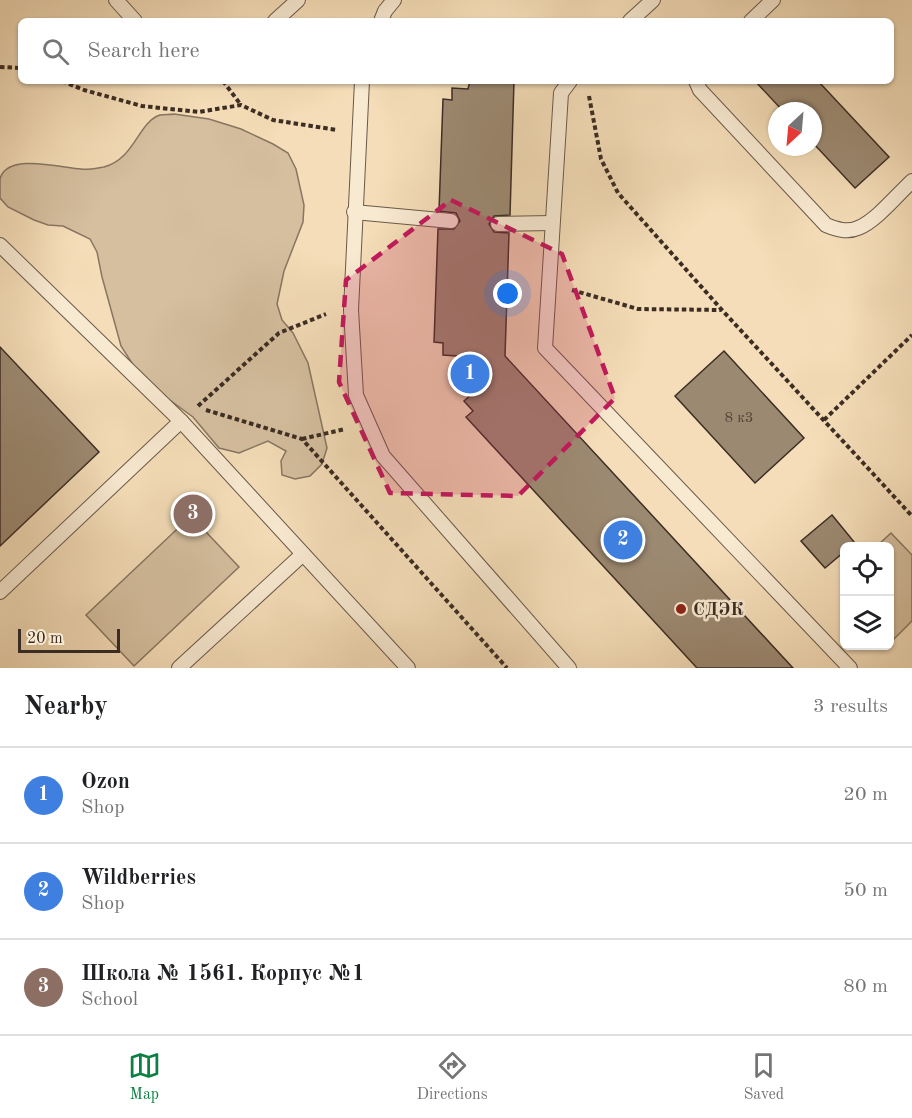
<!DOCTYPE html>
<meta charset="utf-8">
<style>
:root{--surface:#fff;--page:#f2f2f2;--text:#202124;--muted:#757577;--line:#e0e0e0;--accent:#0b8043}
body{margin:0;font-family:"Old Standard TT",serif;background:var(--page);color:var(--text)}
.controls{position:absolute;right:18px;bottom:18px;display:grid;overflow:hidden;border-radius:9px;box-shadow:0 2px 4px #0004}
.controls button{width:54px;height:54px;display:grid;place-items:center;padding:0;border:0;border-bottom:2px solid var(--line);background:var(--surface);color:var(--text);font:30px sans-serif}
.compass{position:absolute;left:768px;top:102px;width:54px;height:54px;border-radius:50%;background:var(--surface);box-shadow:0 2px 4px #0004;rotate:206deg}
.scale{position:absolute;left:18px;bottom:15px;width:102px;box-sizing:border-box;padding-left:6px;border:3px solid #3c2d24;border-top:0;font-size:16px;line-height:21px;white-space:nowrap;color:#3c2d24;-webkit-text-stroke:4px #f8e9d1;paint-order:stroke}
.you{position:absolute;left:508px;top:294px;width:21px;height:21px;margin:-15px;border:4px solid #fff;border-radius:50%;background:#1a73e8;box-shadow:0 0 0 9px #1a73e833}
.badge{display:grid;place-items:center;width:39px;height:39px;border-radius:50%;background:var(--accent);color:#fff;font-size:20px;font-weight:700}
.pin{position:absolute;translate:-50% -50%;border:3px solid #fff;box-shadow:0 2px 6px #0006}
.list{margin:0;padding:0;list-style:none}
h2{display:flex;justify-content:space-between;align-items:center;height:78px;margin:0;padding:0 24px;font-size:26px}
h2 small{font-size:20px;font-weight:400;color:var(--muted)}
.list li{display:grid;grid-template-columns:39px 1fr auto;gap:18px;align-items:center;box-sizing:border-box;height:96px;padding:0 24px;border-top:2px solid var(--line)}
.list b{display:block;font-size:22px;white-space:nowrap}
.list p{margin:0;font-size:20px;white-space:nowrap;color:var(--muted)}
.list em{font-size:20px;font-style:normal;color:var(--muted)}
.icon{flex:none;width:33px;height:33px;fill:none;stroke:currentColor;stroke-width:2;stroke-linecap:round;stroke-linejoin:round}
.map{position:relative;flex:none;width:912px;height:668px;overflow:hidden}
.search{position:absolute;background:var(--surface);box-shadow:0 2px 4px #0004;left:18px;right:18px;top:18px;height:66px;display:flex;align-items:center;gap:15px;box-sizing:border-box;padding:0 21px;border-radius:9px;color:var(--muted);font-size:22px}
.sheet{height:366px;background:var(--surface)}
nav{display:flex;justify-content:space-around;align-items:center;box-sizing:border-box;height:84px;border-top:2px solid var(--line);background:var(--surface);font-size:16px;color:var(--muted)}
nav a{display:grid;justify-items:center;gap:3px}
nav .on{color:var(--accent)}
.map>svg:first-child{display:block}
.green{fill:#d5bf9f;stroke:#887662;stroke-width:1.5}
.building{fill:#9c8971;stroke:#3c2d24;stroke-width:1.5}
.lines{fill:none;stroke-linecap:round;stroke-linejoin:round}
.service-casing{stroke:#6a5949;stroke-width:16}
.path{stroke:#3c2d24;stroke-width:4;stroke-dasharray:4.5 3;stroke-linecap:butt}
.service{stroke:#f8e9d1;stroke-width:14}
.marked{fill:#c2185b;fill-opacity:0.2;stroke:#c2185b;stroke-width:4.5;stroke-dasharray:12 8;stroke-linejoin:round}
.poi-dot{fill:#8f2418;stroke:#f8e9d1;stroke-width:2}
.labels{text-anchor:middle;stroke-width:5;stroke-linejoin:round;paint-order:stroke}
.number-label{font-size:15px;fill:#544437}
.poi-label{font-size:18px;font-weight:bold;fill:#3c2d24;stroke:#f8e9d1;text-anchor:start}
</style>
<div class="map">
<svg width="912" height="668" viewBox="0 0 912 668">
<rect width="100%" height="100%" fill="#f4ddb8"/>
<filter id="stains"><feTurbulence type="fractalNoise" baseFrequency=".00333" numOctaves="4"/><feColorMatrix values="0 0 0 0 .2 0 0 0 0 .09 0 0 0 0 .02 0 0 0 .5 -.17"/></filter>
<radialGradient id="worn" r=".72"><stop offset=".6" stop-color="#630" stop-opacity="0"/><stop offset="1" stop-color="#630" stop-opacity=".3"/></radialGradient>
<g class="green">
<path d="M174 114 209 119 241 129 273 144 288 153 296 169 304 205 303 222 284 271 277 304 282 320 293 333 308 363 327 448 322 464 310 476 295 479 282 475 281 461 286 451 268 441 239 453 219 448 193 417 149 385 135 368 121 346 102 277 97 252 90 239 63 226 48 225 34 220 8 207 0 198C0 192 0 184 0 179 7 152 62 168 81 169 88 170 97 168 104 167 135 159 138 122 160 115 165 114 170 115 174 114Z"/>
<polygon points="191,516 239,567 134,666 86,615"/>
<polygon points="891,533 912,555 912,621 890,643 890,546 877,546"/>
</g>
<g class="building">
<polygon points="470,81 514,81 510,215 494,216 489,224 494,232 509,233 505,356 793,668 697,668 466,417 473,411 464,401 476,390 462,375 457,356 443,355 443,343 434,342 438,229 454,229 460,221 456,213 439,211 443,99 452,100 452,88 468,89"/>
<polygon points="755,81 818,81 889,157 855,188 813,143 813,111 783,111"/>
<polygon points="0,347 99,452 0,546"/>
<polygon points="724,351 804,438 755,483 675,396"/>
<polygon points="832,515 855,543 851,546 844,546 844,552 825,568 801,541"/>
</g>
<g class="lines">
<defs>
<g id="service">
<polyline points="116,0 135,21"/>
<polyline points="275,21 298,0"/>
<polyline points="381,21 385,11 394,0"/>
<polyline points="630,21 653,0"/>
<polyline points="751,21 773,0"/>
<polyline points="362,81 351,310 356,395 383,456 569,668"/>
<polyline points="570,81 561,93 545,348 850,668"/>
<path d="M696 81 700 90 826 225C836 229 847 233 858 228 876 221 897 195 912 181"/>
<polyline points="354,212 451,221"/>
<polyline points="498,224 552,223"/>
<polyline points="0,245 181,421 0,592"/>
<polyline points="181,421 408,668"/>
<polyline points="179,668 303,554"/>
</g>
</defs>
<use href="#service" class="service-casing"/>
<g class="path">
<polyline points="0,67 21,68"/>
<polyline points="62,81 84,90 142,106 199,112 241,105 273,120 337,130"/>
<polyline points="223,81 241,105"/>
<polyline points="589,96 601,159 618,193 722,310 912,516"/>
<polyline points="572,290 638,309 721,310"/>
<polyline points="198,406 279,333 326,314"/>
<polyline points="206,410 302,439 507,668"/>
<polyline points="824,420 912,335"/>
<polyline points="302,439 345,429"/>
</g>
<use href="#service" class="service"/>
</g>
<path class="marked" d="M451 200 562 254 615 398 518 496 390 493 339 382 346 280Z"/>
<circle class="poi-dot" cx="681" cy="609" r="6"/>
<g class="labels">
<g class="number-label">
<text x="739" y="422">8 к3</text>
</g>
<g class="poi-label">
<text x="693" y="615">СДЭК</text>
</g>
</g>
<rect width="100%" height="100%" filter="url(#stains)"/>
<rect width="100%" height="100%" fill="url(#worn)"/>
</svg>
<div class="controls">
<button><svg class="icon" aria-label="locate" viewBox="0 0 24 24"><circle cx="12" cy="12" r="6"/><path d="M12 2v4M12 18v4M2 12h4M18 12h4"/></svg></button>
<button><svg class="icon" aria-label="layers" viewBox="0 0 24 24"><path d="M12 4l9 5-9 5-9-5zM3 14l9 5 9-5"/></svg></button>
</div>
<svg class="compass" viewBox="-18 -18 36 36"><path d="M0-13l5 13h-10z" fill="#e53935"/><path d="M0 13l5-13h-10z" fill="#757577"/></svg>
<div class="scale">20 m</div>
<div class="you"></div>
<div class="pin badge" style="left:470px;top:374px;background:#3f7fe0">1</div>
<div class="pin badge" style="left:623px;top:540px;background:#3f7fe0">2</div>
<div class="pin badge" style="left:193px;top:514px;background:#8d6e63">3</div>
<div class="search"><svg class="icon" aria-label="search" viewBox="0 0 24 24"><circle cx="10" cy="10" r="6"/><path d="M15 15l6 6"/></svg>Search here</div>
</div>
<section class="sheet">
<h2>Nearby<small>3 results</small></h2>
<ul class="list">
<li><span class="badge" style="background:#3f7fe0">1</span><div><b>Ozon</b><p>Shop</p></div><em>20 m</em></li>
<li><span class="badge" style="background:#3f7fe0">2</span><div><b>Wildberries</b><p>Shop</p></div><em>50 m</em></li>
<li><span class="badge" style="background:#8d6e63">3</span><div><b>Школа № 1561. Корпус №1</b><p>School</p></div><em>80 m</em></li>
</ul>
</section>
<nav>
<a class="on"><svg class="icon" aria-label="map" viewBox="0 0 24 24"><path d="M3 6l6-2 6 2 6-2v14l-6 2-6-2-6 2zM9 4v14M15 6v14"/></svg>Map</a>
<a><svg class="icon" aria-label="directions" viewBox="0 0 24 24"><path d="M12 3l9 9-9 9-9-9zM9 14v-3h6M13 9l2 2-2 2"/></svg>Directions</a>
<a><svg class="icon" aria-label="saved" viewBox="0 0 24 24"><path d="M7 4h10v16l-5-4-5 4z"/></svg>Saved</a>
</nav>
